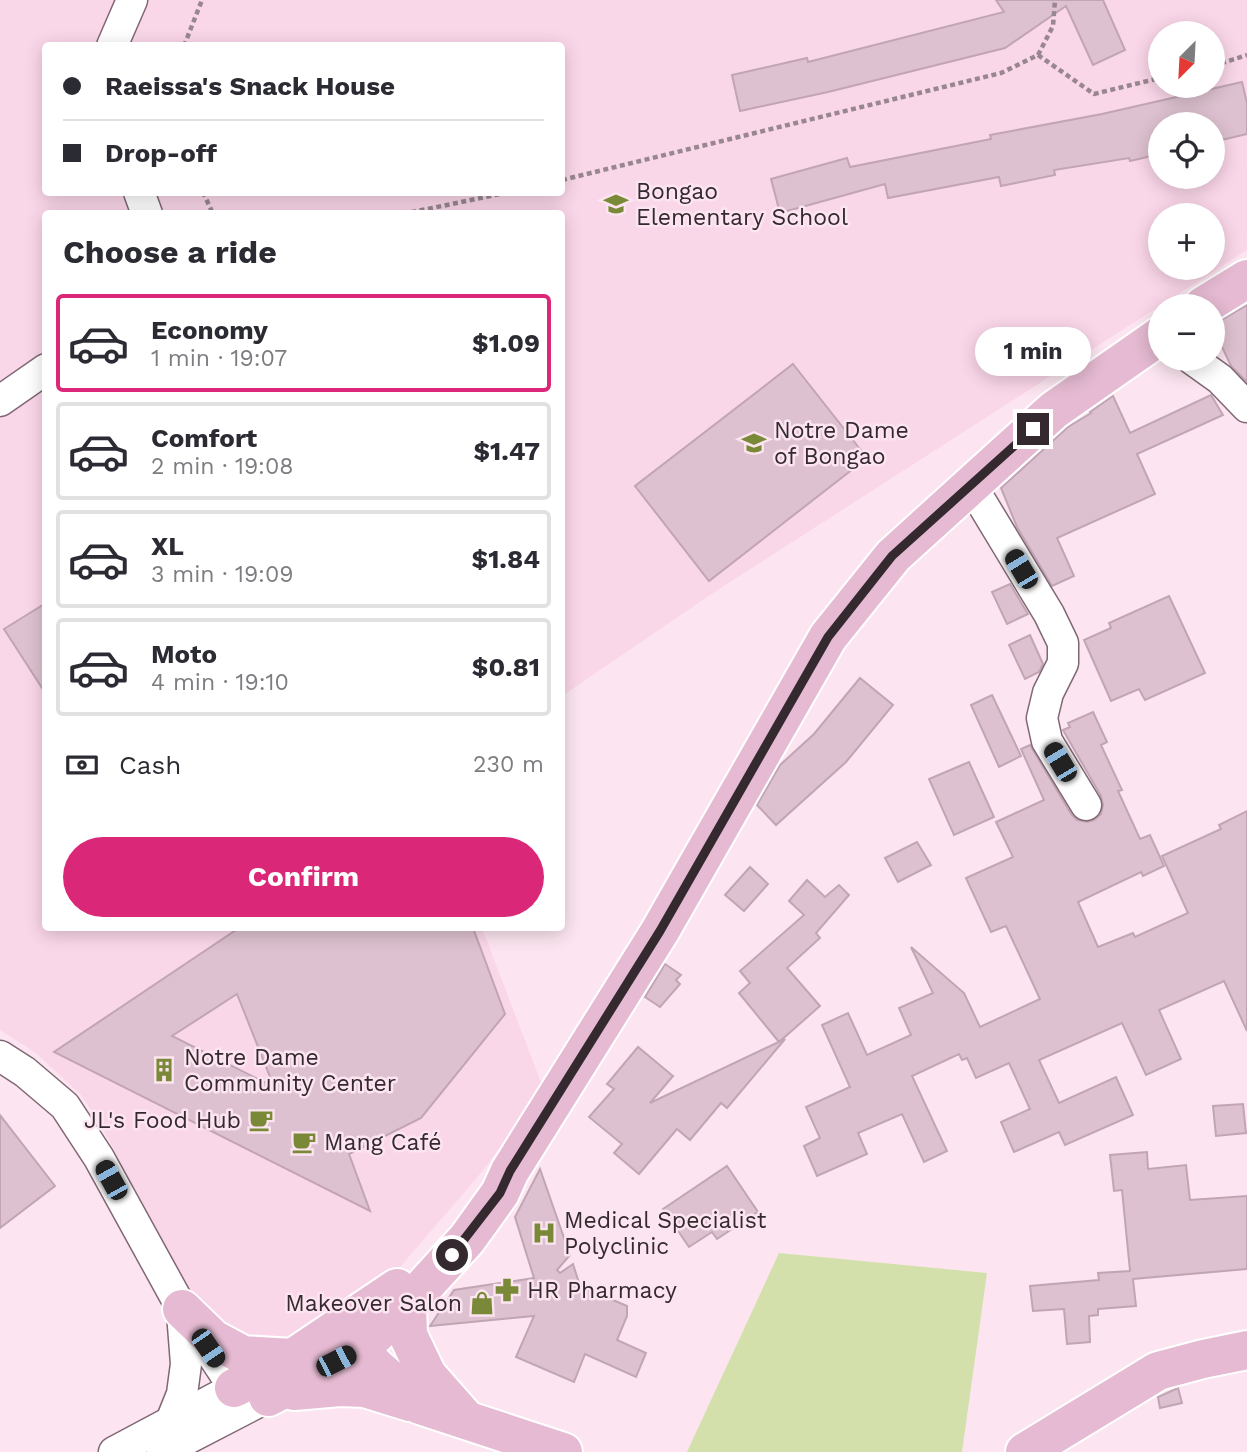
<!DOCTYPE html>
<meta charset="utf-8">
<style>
body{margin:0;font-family:"Work Sans",sans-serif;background:#f2f2f3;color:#2b2b33;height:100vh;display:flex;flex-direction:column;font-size:26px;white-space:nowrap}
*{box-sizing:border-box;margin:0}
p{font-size:23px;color:#7c7c81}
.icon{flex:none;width:38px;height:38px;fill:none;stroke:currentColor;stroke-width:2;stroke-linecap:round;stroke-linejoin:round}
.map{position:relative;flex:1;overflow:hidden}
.details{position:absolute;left:42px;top:210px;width:523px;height:721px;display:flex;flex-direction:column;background:#fff;border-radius:7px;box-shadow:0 4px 18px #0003}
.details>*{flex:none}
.hud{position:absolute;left:42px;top:42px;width:523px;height:154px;border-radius:7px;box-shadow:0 4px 18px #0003;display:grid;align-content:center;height:154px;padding:0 21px;background:#fff}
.needle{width:46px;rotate:204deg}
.buttons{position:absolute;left:1148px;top:21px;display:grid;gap:14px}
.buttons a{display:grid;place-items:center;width:77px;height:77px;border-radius:50%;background:#fff;box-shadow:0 4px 18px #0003;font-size:35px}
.end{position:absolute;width:32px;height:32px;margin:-16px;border:9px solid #34292f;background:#fff;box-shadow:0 0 0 4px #fff}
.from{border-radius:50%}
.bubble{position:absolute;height:49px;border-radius:24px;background:#fff;box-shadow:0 4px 18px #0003;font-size:23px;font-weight:700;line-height:49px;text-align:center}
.car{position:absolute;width:21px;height:42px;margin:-21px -10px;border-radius:9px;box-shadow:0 0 5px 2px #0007;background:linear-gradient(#222 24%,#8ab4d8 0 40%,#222 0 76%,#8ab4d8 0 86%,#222 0)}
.hud b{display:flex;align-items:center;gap:24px;height:66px;font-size:26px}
.hud b+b{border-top:2px solid #e1e1e2}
.hud i{width:18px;height:18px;background:#2b2b33}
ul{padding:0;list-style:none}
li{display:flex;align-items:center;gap:21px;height:98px;margin:0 14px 10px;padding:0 7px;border:4px solid #e1e1e2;border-radius:7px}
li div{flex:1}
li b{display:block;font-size:26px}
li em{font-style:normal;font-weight:700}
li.selected{border-color:#db2777}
li>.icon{width:63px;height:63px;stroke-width:1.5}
h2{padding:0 21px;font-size:32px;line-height:84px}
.pay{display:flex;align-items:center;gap:18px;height:77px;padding:0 21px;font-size:26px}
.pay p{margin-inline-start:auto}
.primary-button{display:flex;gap:14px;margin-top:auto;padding:14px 21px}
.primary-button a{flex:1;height:80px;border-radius:42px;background:#db2777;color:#fff;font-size:28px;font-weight:700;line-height:80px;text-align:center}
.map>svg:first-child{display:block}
.built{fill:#fad6e9;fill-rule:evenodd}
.green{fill:#d4e0ac}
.building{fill:#dec1d0;stroke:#c1a5b4;stroke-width:2;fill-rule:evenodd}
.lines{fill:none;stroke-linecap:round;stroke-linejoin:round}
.minor-casing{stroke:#806774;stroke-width:33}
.major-casing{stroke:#fff;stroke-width:42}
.path{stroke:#98878f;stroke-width:4.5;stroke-dasharray:5 3.5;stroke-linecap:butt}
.minor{stroke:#fff;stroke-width:30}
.major{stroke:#e5bad2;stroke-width:38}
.route{stroke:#34292f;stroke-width:9}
.labels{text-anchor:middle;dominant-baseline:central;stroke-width:5;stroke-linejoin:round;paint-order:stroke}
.poi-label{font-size:23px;fill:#34292f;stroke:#fce5f0;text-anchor:start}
</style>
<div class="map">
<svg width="1247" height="1452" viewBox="0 0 1247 1452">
<rect width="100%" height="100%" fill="#fce5f0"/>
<path class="built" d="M0 0H1247V250L716 591 562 696V214H46V928H482L544 1090 481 1173 400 1267 349 1308 298 1336 274 1342 252 1339 227 1329 204 1311 190 1291 99 1122 81 1095 36 1053 0 1030ZM1160 33H1213V86H1160ZM46 46H562V192H46ZM1160 124H1213V177H1160ZM1160 215H1213V268H1160Z"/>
<polygon class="green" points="779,1253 987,1273 962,1452 687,1452"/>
<g class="building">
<polygon points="996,0 1103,0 1125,50 1093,65 1066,6 1005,48 828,92 740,111 732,75 807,58 808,62 1004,12"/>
<polygon points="1242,82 1247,103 1247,134 1213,142 1213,124 1160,124 1160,154 1130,161 1129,158 1054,170 1055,175 1001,186 999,177 888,198 885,184 780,213 771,179 847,158 850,167 991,139 990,135 1102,114"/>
<polygon points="1247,305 1247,382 1231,366 1213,328 1213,325"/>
<polygon points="793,364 867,458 709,581 635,486"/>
<polygon points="1211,395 1223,415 1137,454 1155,494 1057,538 1074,576 1052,586 1017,527 1001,488 1068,427 1091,413 1090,412 1113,396 1130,433"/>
<polygon points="1010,584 1028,614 1007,624 992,592"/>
<polygon points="1169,596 1205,673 1145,700 1139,689 1111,701 1084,640 1111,628 1109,623"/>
<polygon points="46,603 46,694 4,629"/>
<polygon points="1030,635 1043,664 1039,672 1025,679 1009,645"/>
<polygon points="860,678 893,705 846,762 776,825 757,805 780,765 814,734"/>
<polygon points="992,695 1021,756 999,767 971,705"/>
<polygon points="1093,712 1107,742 1101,745 1122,790 1118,791 1140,839 1150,835 1164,866 1143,876 1141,872 1078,902 1098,947 1133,933 1135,937 1188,913 1162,856 1221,829 1219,825 1247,811 1247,1031 1224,981 1159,1010 1181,1059 1146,1075 1122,1023 1039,1060 1059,1103 1116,1077 1133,1115 1065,1145 1059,1132 1014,1152 1001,1122 1030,1109 1009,1063 976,1078 967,1058 962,1060 959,1054 912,1076 947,1151 924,1162 902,1114 858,1133 867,1154 817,1176 804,1146 820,1138 806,1107 850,1087 822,1025 848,1013 867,1055 911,1035 899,1008 933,993 911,947 964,993 980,1027 1040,999 1006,926 991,932 966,878 1013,857 996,822 1044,800 1021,749 1030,745 1071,814 1077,820 1087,822 1094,820 1101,814 1103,805 1101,796 1063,730 1070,727 1068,723"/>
<polygon points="969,762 994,817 954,835 929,779"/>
<polygon points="917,842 931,865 898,882 885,858"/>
<polygon points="750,867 768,884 744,911 725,895"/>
<polygon points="807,880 825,897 839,885 849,895 816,933 820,938 787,968 820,1006 779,1042 739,993 750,983 740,971 804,915 789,901"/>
<path d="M239 928H473L505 1014 421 1118 349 1154 370 1211 54 1052ZM237 994 274 1087 172 1036Z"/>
<polygon points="665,964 681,975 676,980 680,984 660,1007 645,997"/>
<polygon points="785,1039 727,1108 721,1103 690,1140 677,1129 639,1174 614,1153 622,1144 589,1117 614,1089 607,1084 638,1047 673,1076 650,1103"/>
<polygon points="1243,1104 1246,1133 1216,1136 1213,1106"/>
<polygon points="0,1115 55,1186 0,1228"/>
<polygon points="1147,1152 1148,1169 1186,1165 1190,1200 1247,1196 1247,1269 1133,1279 1136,1306 1098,1309 1098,1315 1089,1316 1090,1342 1067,1344 1064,1309 1033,1311 1030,1286 1099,1280 1098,1273 1130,1271 1122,1190 1114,1191 1110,1155"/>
<polygon points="727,1166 758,1212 717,1239 712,1232 689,1247 663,1209"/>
<polygon points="540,1169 570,1255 557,1270 560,1273 573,1264 580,1286 627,1306 627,1316 617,1340 646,1353 636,1377 585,1354 574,1382 516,1357 534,1316 430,1326 454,1290 534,1278 515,1217"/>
<polygon points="1178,1388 1182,1403 1160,1408 1158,1397"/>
</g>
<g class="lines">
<g class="minor-casing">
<g id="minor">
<polyline points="112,46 132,0"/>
<polyline points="139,192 147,214"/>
<polyline points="1192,359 1220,379 1247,407"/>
<polyline points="0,401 46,369"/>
<polyline points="971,485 1049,614 1063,643 1063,663 1048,693 1042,718 1047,741 1086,805"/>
<polyline points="0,1056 25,1072 65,1106 99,1158 182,1309 234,1388 256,1393"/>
<polyline points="170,1424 182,1394 186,1364 182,1313"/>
<polyline points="114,1452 234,1388"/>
<polyline points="162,1452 268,1397"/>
</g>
</g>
<g class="major-casing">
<g id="major">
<polyline points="1203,306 1247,279"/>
<polyline points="407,1305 408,1335 427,1375 464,1417"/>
<polyline points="182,1309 213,1339 243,1355 293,1358"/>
<polyline points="342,1332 378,1369 420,1405 563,1452"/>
<polyline points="234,1388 293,1358 397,1288"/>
<polyline points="294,1391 340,1387 365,1388 410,1402"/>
<polyline points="268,1397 359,1350 407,1305 467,1239 500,1193 510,1171 660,931 828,637 893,556 1054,410 1160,336"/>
<polyline points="1025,1452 1158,1371 1203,1359 1247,1350"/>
</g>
</g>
<g class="path">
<polyline points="184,46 202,0"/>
<polyline points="1038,55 1094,94 1160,78"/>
<polyline points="1213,66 1247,55"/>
<polyline points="562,180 1001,73 1038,55 1053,26 1055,0"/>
<polyline points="203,192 213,214"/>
<polyline points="403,214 510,192"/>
</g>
<use href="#minor" class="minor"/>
<use href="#major" class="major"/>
</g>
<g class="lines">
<polyline class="route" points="452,1255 500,1193 510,1171 660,931 828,637 892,556 1033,429"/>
</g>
<defs>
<g id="school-bare" transform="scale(1.89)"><path d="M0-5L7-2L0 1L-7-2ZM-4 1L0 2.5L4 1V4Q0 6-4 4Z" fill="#798937" stroke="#fce5f0" stroke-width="2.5" paint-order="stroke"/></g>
<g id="building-bare" transform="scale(1.89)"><path d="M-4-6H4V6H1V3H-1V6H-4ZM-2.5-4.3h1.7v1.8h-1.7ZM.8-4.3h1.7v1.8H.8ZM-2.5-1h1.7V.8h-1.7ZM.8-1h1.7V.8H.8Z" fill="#798937" stroke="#fce5f0" stroke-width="2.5" paint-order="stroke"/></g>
<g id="cafe-bare" transform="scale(1.89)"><path d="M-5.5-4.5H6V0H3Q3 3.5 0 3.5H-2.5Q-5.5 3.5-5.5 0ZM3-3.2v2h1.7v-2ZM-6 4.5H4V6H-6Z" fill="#798937" stroke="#fce5f0" stroke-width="2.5" paint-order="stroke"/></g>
<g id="hospital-bare" transform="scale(1.89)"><path d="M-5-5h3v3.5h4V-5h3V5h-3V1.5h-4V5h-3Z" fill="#798937" stroke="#fce5f0" stroke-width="2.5" paint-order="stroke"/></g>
<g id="pharmacy-bare" transform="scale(1.89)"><path d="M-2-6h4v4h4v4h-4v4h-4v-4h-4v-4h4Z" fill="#798937" stroke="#fce5f0" stroke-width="2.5" paint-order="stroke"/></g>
<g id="shop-bare" transform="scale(1.89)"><path d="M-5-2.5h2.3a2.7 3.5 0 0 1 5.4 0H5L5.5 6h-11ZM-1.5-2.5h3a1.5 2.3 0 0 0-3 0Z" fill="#798937" stroke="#fce5f0" stroke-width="2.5" paint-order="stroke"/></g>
</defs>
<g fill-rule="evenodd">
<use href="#school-bare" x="616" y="204"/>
<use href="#school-bare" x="754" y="443"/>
<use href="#building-bare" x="164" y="1070"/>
<use href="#cafe-bare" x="261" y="1120"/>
<use href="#cafe-bare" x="304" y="1142"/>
<use href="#hospital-bare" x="544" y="1233"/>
<use href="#pharmacy-bare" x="507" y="1290"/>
<use href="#shop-bare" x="482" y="1303"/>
</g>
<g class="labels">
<g class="poi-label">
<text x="636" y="191">Bongao<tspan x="636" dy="26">Elementary School</tspan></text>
<text x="774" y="430">Notre Dame<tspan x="774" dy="26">of Bongao</tspan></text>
<text x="184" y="1057">Notre Dame<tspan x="184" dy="26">Community Center</tspan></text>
<text x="241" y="1120" text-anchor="end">JL's Food Hub</text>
<text x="324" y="1142">Mang Café</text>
<text x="564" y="1220">Medical Specialist<tspan x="564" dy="26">Polyclinic</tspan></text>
<text x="527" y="1290">HR Pharmacy</text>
<text x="462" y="1303" text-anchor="end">Makeover Salon</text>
</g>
</g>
</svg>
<div class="buttons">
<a><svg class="needle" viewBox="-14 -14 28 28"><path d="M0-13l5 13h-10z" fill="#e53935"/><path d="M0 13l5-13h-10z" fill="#7c7c81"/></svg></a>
<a><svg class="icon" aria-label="locate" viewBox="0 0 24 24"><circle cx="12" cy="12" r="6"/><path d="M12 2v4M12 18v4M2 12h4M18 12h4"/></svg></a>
<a>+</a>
<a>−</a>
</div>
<i class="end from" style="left:452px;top:1255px"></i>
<i class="end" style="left:1033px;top:429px"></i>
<div class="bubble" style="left:975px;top:327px;width:116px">1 min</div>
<i class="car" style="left:1021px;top:569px;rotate:329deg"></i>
<i class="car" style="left:1060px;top:762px;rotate:329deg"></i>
<i class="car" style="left:111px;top:1180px;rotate:331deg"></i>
<i class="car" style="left:208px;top:1348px;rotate:146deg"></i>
<i class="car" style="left:336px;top:1361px;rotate:63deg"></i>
<div class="hud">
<b><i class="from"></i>Raeissa's Snack House</b>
<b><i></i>Drop-off</b>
</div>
<section class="details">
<h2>Choose a ride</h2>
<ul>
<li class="selected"><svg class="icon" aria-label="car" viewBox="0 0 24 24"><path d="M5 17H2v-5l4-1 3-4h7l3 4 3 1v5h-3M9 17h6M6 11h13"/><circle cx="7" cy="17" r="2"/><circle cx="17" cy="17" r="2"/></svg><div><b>Economy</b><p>1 min · 19:07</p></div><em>$1.09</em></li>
<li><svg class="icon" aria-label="car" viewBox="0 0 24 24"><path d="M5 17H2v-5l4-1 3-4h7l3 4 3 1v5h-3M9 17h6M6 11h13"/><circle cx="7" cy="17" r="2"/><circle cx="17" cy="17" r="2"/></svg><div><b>Comfort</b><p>2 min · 19:08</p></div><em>$1.47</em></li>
<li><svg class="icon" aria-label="car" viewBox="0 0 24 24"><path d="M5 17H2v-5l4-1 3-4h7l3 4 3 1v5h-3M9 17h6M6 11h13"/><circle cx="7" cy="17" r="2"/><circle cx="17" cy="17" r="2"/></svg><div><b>XL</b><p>3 min · 19:09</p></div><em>$1.84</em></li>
<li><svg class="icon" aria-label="car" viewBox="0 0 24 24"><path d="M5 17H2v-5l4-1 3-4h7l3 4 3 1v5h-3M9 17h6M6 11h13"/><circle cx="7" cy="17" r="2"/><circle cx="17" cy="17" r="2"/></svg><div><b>Moto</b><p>4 min · 19:10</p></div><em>$0.81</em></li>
</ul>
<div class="pay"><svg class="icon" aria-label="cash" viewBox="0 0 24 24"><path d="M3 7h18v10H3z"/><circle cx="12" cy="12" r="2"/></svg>Cash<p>230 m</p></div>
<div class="primary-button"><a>Confirm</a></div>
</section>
</div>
